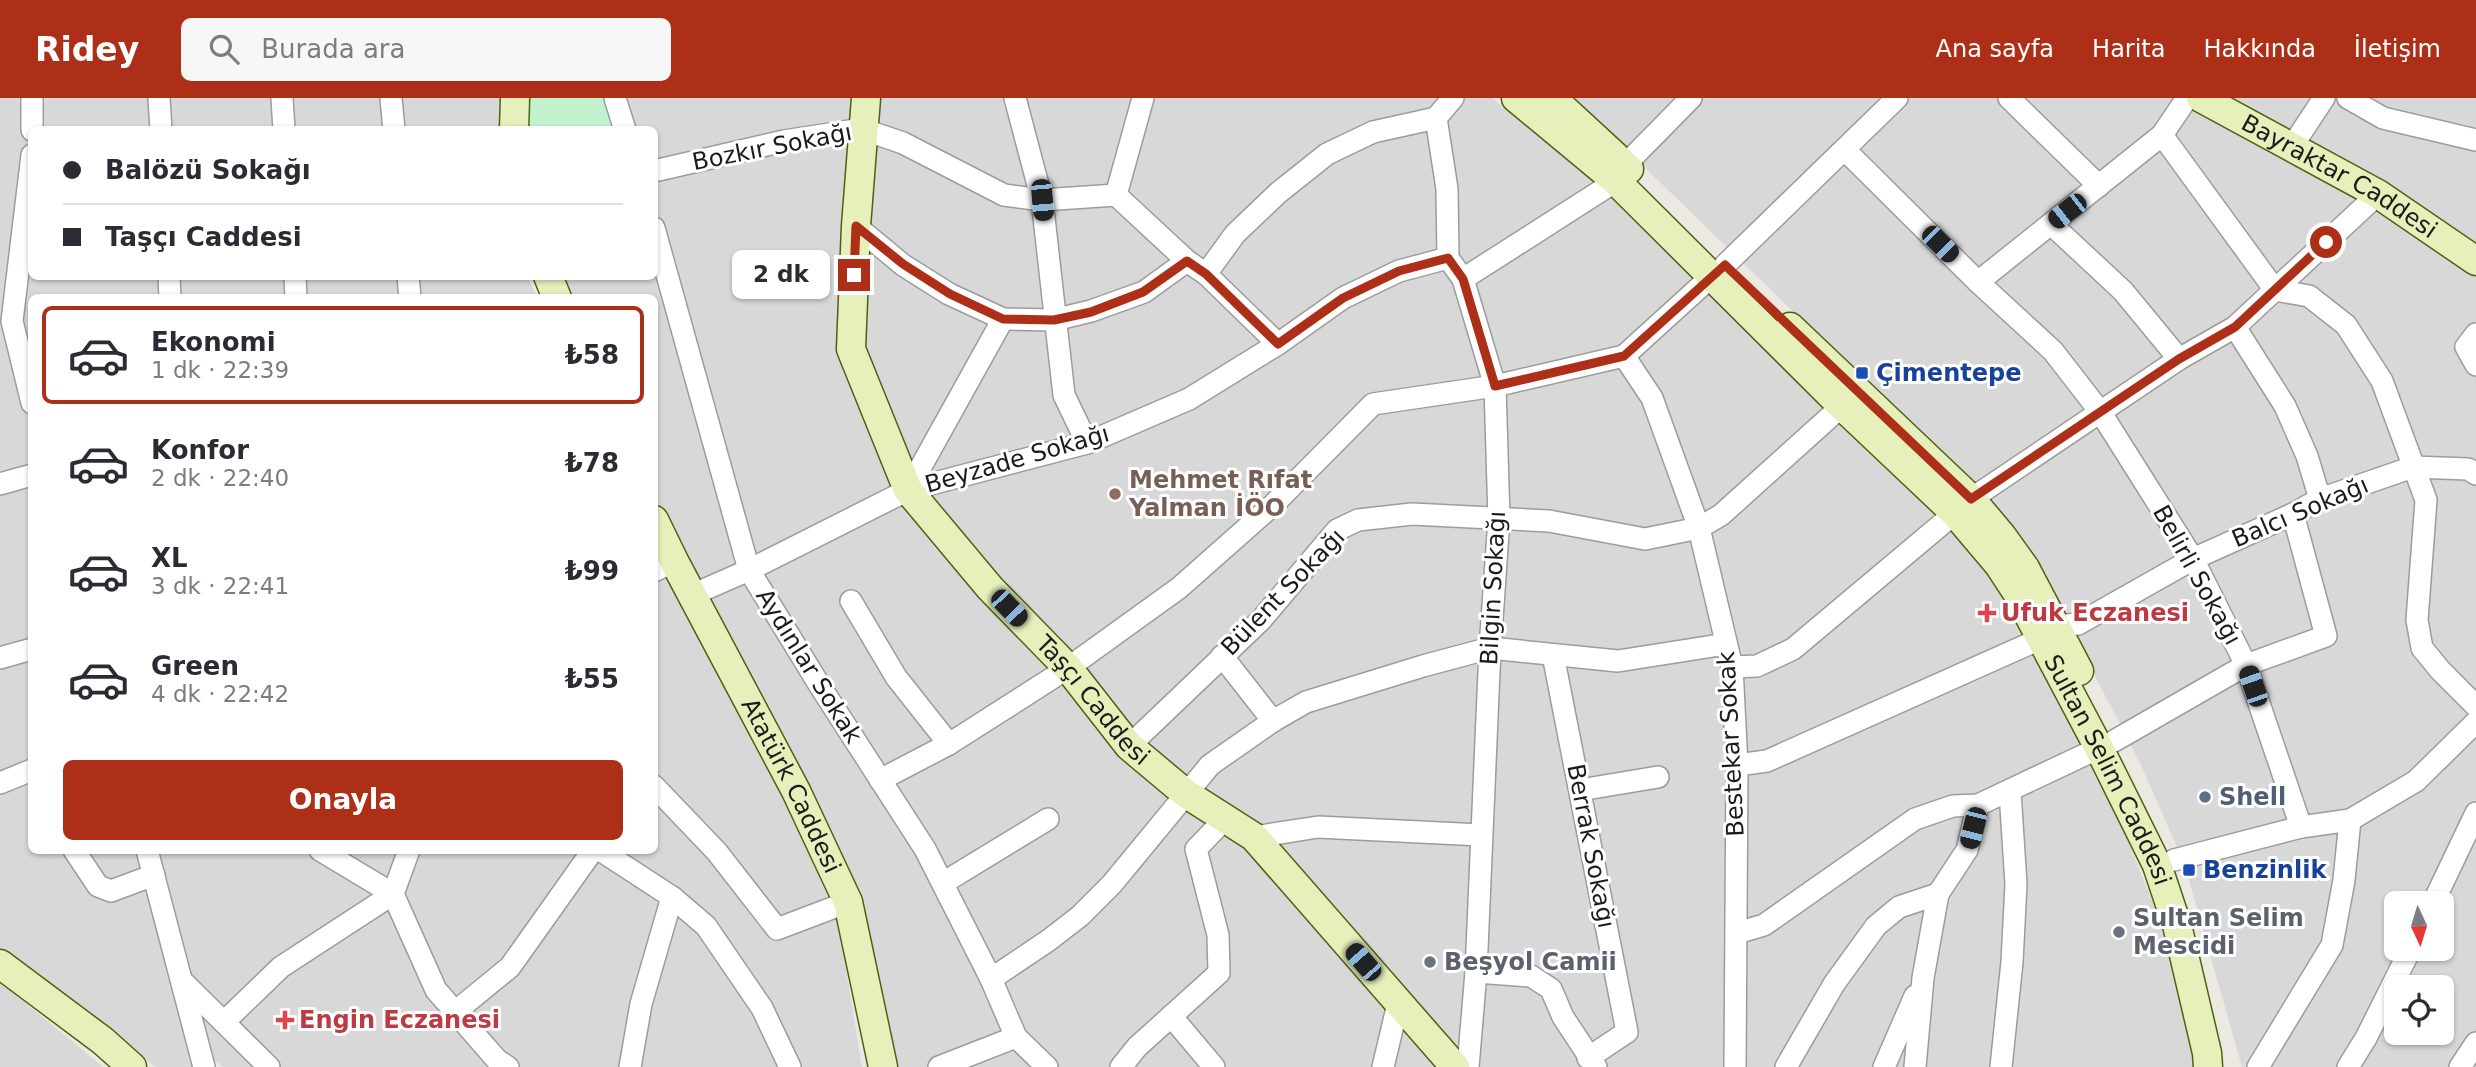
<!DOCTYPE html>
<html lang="tr">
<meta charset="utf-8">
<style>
body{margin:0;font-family:"DejaVu Sans",sans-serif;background:#f7f7f7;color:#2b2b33;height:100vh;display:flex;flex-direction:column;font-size:26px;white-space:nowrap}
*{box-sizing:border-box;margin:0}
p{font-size:23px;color:#7c7c81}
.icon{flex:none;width:38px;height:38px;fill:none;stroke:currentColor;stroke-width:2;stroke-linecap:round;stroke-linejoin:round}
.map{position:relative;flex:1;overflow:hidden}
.details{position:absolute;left:28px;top:196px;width:630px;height:560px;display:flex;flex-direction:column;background:#fff;border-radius:10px;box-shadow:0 2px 5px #0004}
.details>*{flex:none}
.top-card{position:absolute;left:28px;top:28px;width:630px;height:154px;border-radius:10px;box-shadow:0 2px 5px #0004;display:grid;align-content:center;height:154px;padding:0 35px;background:#fff}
.needle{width:46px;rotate:176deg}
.tools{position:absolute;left:2384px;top:793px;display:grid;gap:14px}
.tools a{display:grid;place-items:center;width:70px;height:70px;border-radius:10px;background:#fff;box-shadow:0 2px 5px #0004;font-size:35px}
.end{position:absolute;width:32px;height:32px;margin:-16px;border:9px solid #ae2f18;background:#fff;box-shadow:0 0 0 4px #fff}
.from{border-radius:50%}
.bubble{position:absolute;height:49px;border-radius:10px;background:#fff;box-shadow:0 2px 5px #0004;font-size:23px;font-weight:800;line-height:49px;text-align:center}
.car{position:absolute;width:21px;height:42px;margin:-21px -10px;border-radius:9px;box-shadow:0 0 5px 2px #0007;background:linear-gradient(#222 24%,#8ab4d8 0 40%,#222 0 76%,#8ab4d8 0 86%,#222 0)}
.top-card b{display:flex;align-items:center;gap:24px;height:66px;font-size:26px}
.top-card b+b{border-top:2px solid #e1e1e2}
.top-card i{width:18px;height:18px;background:#2b2b33}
ul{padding:12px 0 0;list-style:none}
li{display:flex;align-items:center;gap:21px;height:98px;margin:0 14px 10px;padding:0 21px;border:4px solid transparent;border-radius:10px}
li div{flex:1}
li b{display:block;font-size:26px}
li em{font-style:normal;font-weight:800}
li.active{border-color:#ae2f18}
li>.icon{width:63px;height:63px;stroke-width:1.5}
.button{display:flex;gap:14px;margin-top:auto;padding:14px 35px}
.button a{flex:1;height:80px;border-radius:10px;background:#ae2f18;color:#fff;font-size:28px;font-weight:800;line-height:80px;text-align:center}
header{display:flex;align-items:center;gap:42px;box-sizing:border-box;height:98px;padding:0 35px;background:#ae2f18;color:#fff}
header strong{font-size:33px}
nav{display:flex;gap:38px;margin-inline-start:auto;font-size:24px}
.search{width:490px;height:63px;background:#f7f7f7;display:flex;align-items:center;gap:18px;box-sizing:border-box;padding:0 24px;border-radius:10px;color:#7c7c81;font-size:26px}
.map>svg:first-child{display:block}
.residential{fill:#d9d8d8;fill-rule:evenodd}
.park{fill:#c2f1cd}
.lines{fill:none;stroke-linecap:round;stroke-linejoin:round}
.street-casing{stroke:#9c9c9c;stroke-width:24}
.secondary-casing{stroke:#4d6211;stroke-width:31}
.street{stroke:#fff;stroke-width:21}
.secondary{stroke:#e5f0ba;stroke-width:28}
.route{stroke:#ae2f18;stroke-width:9}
.transit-dot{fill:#1a4fb4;stroke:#fff;stroke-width:2.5}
.education-dot{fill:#8d6e63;stroke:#fff;stroke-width:2.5}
.health-dot{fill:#e0444e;stroke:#fff;stroke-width:2.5}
.service-dot{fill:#5c6f8a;stroke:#fff;stroke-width:2.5}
.worship-dot{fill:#6b7280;stroke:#fff;stroke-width:2.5}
.labels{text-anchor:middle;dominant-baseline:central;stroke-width:6;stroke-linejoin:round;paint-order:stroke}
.street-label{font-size:24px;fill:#1b1b1b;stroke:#fff}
.transit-label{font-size:24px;font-weight:bold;fill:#164399;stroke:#fff;text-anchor:start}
.education-label{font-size:24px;font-weight:bold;fill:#785e54;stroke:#fff;text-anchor:start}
.health-label{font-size:24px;font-weight:bold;fill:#be3a42;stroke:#fff;text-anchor:start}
.service-label{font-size:24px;font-weight:bold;fill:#4e5e75;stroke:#fff;text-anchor:start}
.worship-label{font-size:24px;font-weight:bold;fill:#5b616d;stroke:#fff;text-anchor:start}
</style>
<header>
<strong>Ridey</strong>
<div class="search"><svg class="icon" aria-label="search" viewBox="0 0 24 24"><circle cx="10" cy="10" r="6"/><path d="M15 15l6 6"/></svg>Burada ara</div>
<nav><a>Ana sayfa</a><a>Harita</a><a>Hakkında</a><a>İletişim</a></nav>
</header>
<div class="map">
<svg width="2476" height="969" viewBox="0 0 2476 969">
<rect width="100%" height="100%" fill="#ebe9e1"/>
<g class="residential">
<polygon points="0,0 503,0 502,31 32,32 32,178 527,178 537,199 32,200 32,752 654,752 655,452 673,491 789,708 838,823 862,969 224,969 216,964 197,969 156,969 0,854"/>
<polygon points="608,0 1492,0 1585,73 1923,399 1996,478 2123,731 2167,839 2196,969 891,969 866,837 845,764 677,451 655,400 654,200 572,199 564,179 654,178 654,32 619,31"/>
<path d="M1570 0H2476V969H2242L2184 765 2140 665 2034 460 1988 403 1633 58ZM2396 805H2441V850H2396ZM2396 889H2441V934H2396Z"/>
<polygon points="0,884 103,969 0,969"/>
</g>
<polygon class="park" points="523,0 608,0 619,32 522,32"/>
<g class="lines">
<g class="street-casing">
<g id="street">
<polyline points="32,0 32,32"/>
<polyline points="159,0 161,32"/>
<polyline points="282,0 284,32"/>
<polyline points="391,0 394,32"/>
<polyline points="615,0 625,32"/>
<polyline points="1015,0 1042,102 1064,297 1087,345"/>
<polyline points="2009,0 2099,88"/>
<polyline points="2348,0 2383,20 2476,42"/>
<polyline points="1436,20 1447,91 1448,160 1463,181 1495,288 1499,421 1490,550 1476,874 1468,969"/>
<polyline points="2162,37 2275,192 2309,198 2346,227 2382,283 2426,402 2417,522 2422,550 2440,572 2476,608"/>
<polyline points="2291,50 2324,0"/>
<polyline points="1845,52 1978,184 2053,253 2101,315 2193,461 2246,567 2301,729"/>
<polyline points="32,57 12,223 32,305"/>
<polyline points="1625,67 1691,0"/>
<polyline points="654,73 784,43 862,31 903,45 1004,97 1042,102 1116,97 1187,163 1206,176 1278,246"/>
<polyline points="1116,97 1143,0"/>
<polyline points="2051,126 2123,193 2179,261"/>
<polyline points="856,128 903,167 949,196 1003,221 1054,222 1091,213 1144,194 1187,163"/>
<polyline points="654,130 749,472 820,588 925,751 991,881 1016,939 1047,969"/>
<polyline points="1725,167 1897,0"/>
<polyline points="1206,176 1235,136 1278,95 1327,56 1373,34 1436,20 1453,0"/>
<polyline points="169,178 170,200"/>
<polyline points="295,178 296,200"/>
<polyline points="408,178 410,200"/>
<polyline points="1463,181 1616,83"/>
<polyline points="1978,184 2162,37 2187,0"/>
<polyline points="2235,229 2285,308 2307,358 2320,401"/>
<polyline points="2476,236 2466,249 2476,267"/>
<polyline points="1624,258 1652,300 1699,430 1732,569 1737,667 1735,969"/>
<polyline points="0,386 32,377"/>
<polyline points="908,392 1003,221"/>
<polyline points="1971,401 2179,261 2235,229 2378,96"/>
<polyline points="654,473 674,463"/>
<polyline points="692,497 749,472 908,392 1087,345 1189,301 1278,246 1343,200 1399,173 1448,160"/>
<polyline points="851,503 896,579 949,646"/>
<polyline points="2056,528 2078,526 2193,461 2293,416 2320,401 2413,369 2468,371 2476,376"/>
<polyline points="1553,557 1627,934 1588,960"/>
<polyline points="1222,558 1273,623"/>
<polyline points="0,560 32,551"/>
<polyline points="1732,569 1757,568 1793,551 1955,415"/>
<polyline points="2114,643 2246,567 2326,538 2293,416"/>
<polyline points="1129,648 1261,522 1337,432 1358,422 1412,416 1549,423 1645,441 1699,430 1721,417 1842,308"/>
<polyline points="1737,667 1767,663 2040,541"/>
<polyline points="880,682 949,646 1068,570 1179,490 1274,406 1373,306 1495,288 1624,258 1712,178"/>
<polyline points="0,685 32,672"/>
<polyline points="654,688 717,754 777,831 848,804"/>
<polyline points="1580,692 1658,679"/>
<polyline points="1254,739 1318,729 1481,737"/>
<polyline points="74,752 98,788 111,793 154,777"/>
<polyline points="147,752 204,969"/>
<polyline points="320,752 393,796"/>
<polyline points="600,752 672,799 706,828 762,910 790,969"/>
<polyline points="2174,762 2301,729 2350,722 2416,683 2476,624"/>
<polyline points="943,785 1048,721"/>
<polyline points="393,796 436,892 497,962 508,969"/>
<polyline points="393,796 409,752"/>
<polyline points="2433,805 2476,715"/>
<polyline points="1737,835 1764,827 1915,721 1953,708 1978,707 2099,650"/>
<polyline points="1476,874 1531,878 1551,891 1563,919 1596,969"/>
<polyline points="991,881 1049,842 1080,818 1112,786 1210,667 1273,623 1306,604 1423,568 1490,550 1618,563 1726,546"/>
<polyline points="183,884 269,969"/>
<polyline points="455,914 510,869 593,752"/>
<polyline points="1171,918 1214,969"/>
<polyline points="224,924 281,869 393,796"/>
<polyline points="630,969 641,906 672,799"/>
<polyline points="939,969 1016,939"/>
<polyline points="1121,969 1137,949 1219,875 1218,837 1196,751 1224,722"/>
<polyline points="1383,969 1398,906"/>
<polyline points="1786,969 1834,886 1876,828 1899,809 1938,796"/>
<polyline points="1884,969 1915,898"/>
<polyline points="1915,969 1923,880 1938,796 1967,752 1978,707"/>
<polyline points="2001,969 2012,864 2016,786 2010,694"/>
<polyline points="2258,969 2332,847 2344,782 2350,722"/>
<polyline points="2348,969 2366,940 2411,850"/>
<polyline points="2460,969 2476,945"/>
</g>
</g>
<g class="secondary-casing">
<g id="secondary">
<path id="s1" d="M866 0 856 128 851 251 908 392 990 490 1068 570 1129 648 1185 695 1254 739 1455 969"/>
<path id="s2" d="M1516 0 1616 83 1842 308 1955 415 1999 467 2016 493 2099 650 2157 767 2177 827 2207 955 2208 969"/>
<polyline points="1552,0 1629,71"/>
<path id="s3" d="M2201 0 2378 96 2476 163"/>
<polyline points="514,32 515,0"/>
<polyline points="548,178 557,200"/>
<polyline points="1790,229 1971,401 2002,438 2025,470 2079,573"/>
<path id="s4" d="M654 422 674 463 796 693 848 804 883 969"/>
<polyline points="0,866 103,943 132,969"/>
</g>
</g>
<use href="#street" class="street"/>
<use href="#secondary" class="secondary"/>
</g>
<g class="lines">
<polyline class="route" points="854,177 856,128 903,166 950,196 1003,221 1054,222 1091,214 1143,194 1187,163 1206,176 1278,246 1343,200 1399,173 1448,160 1463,181 1495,288 1624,258 1725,167 1971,401 2179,261 2235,229 2326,144"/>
</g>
<g class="transit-dot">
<rect x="1855" y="268" width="14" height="14" rx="3.5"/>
<rect x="2182" y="765" width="14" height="14" rx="3.5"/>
</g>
<circle class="education-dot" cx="1115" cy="396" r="7"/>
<g class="health-dot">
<path d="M1983.5 504.5h7v7h7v7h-7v7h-7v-7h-7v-7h7z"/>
<path d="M281.5 911.5h7v7h7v7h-7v7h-7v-7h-7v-7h7z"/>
</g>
<circle class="service-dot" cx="2205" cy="699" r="7"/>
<g class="worship-dot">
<circle cx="2119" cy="834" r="7"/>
<circle cx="1430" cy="864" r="7"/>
</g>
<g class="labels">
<g class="street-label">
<text transform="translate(772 49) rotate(-11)">Bozkır Sokağı</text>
<text stroke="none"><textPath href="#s3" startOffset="159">Bayraktar Caddesi</textPath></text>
<text transform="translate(1017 361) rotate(-16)">Beyzade Sokağı</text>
<text transform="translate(2300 414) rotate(-23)">Balcı Sokağı</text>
<text transform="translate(2197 477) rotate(61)">Belirli Sokağı</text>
<text transform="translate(1493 490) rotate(-87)">Bilgin Sokağı</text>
<text transform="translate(1283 494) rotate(-46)">Bülent Sokağı</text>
<text transform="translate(809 568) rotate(58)">Aydınlar Sokak</text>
<text stroke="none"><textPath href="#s1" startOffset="684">Taşçı Caddesi</textPath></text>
<text transform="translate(1731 646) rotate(-93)">Bestekar Sokak</text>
<text stroke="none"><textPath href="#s2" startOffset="905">Sultan Selim Caddesi</textPath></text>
<text stroke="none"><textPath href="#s4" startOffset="299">Atatürk Caddesi</textPath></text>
<text transform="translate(1591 748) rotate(79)">Berrak Sokağı</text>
</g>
<g class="transit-label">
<text x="1876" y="275">Çimentepe</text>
<text x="2203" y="772">Benzinlik</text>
</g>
<g class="education-label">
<text x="1129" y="382">Mehmet Rıfat<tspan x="1129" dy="28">Yalman İÖO</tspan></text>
</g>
<g class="health-label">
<text x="2001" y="515">Ufuk Eczanesi</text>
<text x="299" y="922">Engin Eczanesi</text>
</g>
<g class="service-label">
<text x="2219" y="699">Shell</text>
</g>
<g class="worship-label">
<text x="2133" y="820">Sultan Selim<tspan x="2133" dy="28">Mescidi</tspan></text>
<text x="1444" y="864">Beşyol Camii</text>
</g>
</g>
</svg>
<div class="tools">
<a><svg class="needle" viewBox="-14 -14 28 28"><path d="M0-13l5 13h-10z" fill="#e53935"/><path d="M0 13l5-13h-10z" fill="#7c7c81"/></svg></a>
<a><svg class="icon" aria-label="locate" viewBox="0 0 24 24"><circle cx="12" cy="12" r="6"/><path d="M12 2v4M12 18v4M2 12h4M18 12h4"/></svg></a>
</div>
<i class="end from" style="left:2326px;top:144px"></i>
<i class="end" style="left:854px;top:177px"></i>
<div class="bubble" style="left:732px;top:152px;width:98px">2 dk</div>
<i class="car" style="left:1042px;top:102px;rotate:175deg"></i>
<i class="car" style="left:2067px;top:113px;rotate:232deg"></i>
<i class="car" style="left:1940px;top:146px;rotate:135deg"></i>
<i class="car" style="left:1009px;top:510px;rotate:136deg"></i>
<i class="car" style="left:2253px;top:588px;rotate:341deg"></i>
<i class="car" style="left:1973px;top:730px;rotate:194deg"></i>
<i class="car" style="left:1363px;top:864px;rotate:319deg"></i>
<div class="top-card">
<b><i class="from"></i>Balözü Sokağı</b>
<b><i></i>Taşçı Caddesi</b>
</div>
<section class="details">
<ul>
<li class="active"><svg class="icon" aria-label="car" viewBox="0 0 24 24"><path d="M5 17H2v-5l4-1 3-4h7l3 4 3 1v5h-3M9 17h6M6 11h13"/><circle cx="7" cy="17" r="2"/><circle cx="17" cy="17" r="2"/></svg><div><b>Ekonomi</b><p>1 dk · 22:39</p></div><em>₺58</em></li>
<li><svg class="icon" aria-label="car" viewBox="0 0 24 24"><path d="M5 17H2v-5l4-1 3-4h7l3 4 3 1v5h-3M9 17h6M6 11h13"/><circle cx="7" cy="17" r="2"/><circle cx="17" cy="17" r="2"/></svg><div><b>Konfor</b><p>2 dk · 22:40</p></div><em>₺78</em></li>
<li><svg class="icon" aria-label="car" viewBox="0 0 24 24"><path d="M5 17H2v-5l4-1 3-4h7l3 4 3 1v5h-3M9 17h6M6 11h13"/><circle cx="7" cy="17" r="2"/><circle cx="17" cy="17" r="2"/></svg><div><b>XL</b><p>3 dk · 22:41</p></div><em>₺99</em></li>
<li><svg class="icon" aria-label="car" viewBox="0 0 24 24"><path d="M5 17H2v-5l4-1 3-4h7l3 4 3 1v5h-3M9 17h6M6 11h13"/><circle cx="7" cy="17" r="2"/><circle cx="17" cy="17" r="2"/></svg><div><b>Green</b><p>4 dk · 22:42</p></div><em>₺55</em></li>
</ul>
<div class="button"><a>Onayla</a></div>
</section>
</div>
